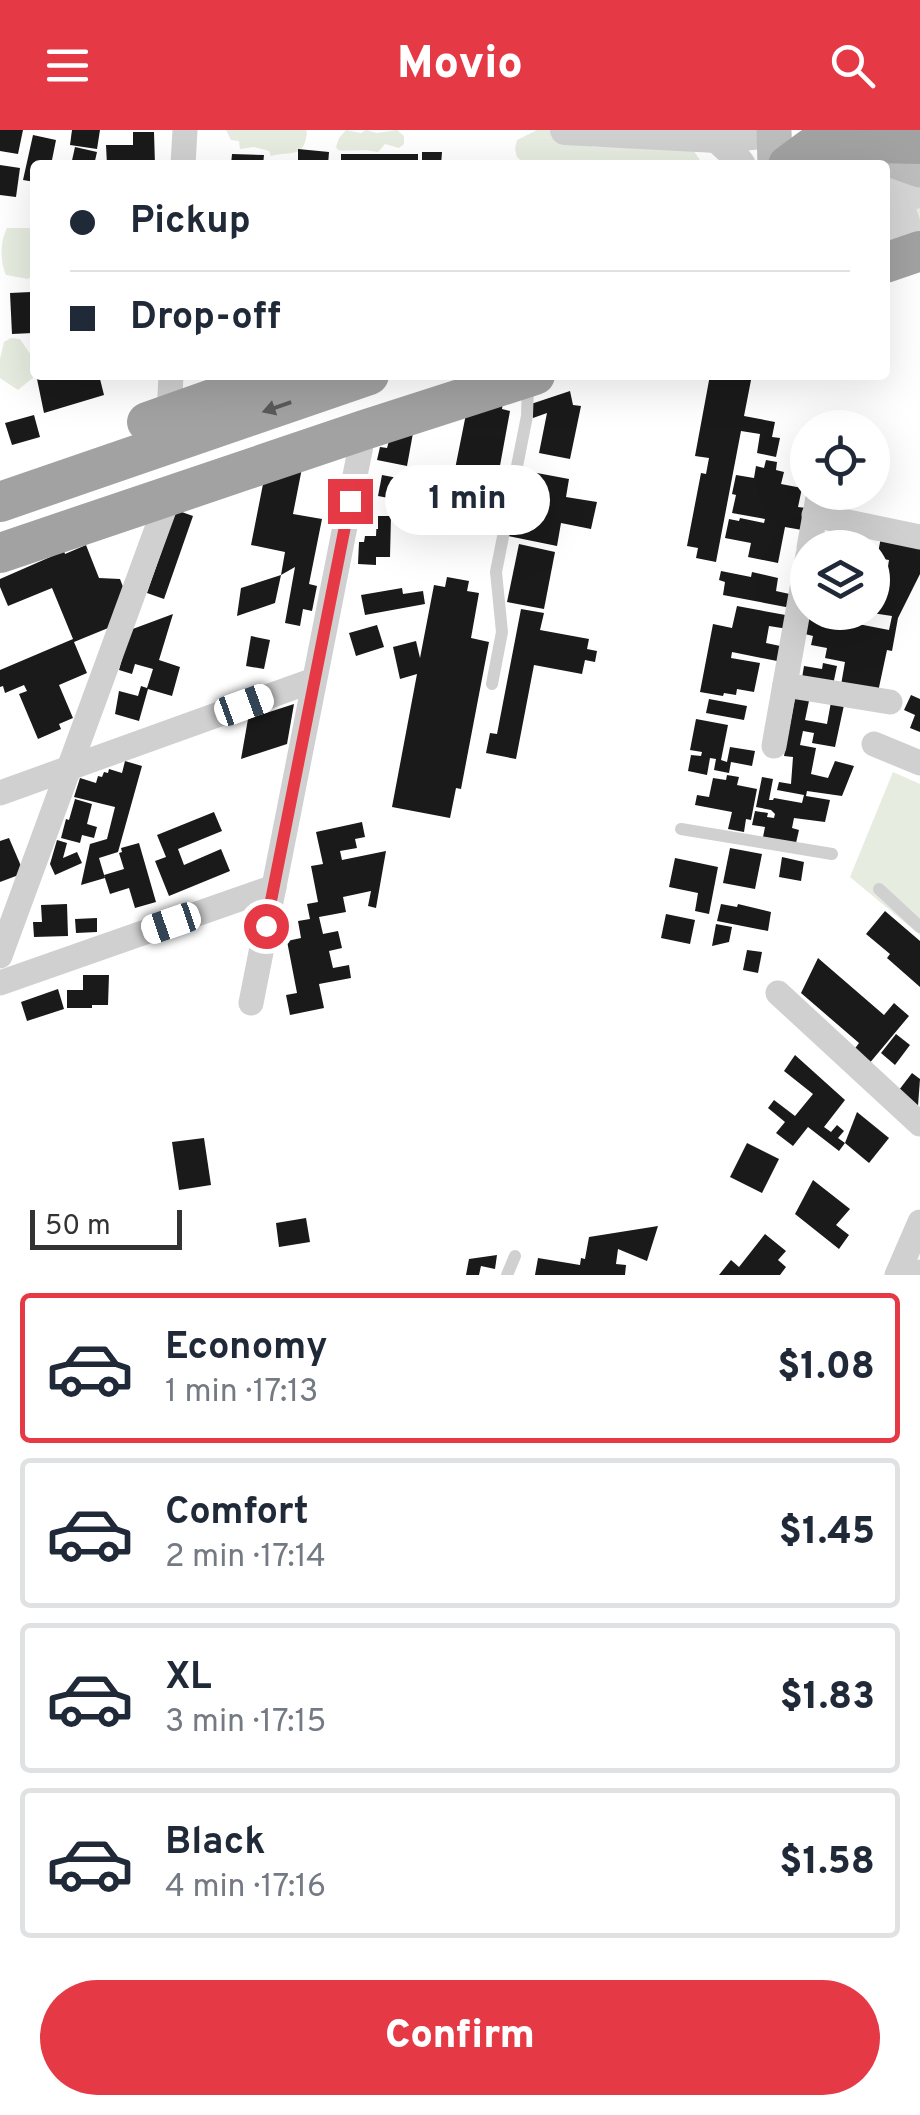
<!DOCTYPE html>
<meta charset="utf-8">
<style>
body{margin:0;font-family:Overpass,sans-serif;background:#f6f6f7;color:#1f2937;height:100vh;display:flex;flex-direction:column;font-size:38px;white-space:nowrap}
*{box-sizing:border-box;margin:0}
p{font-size:32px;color:#747a83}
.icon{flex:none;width:55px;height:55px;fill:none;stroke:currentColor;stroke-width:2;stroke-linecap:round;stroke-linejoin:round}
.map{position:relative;height:1145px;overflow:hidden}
.panel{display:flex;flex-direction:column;background:#fff;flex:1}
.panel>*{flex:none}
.top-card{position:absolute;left:30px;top:30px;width:860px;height:220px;border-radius:10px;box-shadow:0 10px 40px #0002;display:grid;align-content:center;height:220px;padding:0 40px;background:#fff}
.fabs{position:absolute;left:790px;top:280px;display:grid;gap:20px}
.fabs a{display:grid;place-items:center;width:100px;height:100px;border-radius:50%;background:#fff;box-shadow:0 10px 40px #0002;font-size:50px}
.scale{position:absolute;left:30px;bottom:25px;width:152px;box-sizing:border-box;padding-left:10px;border:5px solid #333;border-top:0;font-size:28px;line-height:35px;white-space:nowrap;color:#333;-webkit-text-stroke:8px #fff;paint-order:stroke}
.end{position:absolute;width:45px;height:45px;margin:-22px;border:12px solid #e63946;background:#fff;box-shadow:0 0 0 5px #fff}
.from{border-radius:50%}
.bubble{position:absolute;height:70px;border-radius:35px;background:#fff;box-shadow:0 10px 40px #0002;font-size:32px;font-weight:800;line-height:70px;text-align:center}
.car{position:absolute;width:30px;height:60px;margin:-30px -15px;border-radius:12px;box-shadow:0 0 8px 2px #0007;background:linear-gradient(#fff 24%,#345 0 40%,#fff 0 76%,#345 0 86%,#fff 0)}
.top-card b{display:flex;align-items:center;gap:35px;height:95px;font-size:38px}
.top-card b+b{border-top:2px solid #e0e1e3}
.top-card i{width:25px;height:25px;background:#1f2937}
ul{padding:18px 0 0;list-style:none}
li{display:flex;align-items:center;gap:30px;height:150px;margin:0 20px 15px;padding:0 20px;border:5px solid #e0e1e3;border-radius:10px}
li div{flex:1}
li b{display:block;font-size:38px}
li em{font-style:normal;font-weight:800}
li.on{border-color:#e63946}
li>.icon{width:90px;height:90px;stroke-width:1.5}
.action{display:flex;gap:20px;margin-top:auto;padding:20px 40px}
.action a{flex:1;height:115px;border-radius:60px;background:#e63946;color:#fff;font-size:40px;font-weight:800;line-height:115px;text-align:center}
header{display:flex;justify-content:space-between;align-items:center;height:130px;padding:0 40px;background:#e63946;color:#fff;font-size:45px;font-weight:800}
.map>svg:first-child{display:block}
.green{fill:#e6ecdf}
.building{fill:#1a1a1a}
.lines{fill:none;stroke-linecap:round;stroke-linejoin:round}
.trunk-tunnel{stroke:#d6d6d6;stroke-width:40;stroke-dasharray:40 20;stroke-linecap:butt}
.service{stroke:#d0d0d0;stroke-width:12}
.minor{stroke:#d0d0d0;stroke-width:25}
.tertiary{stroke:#d0d0d0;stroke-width:30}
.secondary{stroke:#bdbdbd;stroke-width:35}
.trunk{stroke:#a2a2a2;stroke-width:40}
.oneway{fill:#5a5a5a}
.route{stroke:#e63946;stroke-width:12}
</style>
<header><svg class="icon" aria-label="menu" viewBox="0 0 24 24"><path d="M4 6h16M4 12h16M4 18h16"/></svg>Movio<svg class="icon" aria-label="search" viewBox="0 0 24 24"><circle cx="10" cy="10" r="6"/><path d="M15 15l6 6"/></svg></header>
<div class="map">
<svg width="920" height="1145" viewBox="0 0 920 1145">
<rect width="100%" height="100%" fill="#fff"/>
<g class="green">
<path d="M226 0H306L307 2C304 30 291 20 271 26L269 21 254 17 240 19 239 11 231 10Z"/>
<path d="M346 0 361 3 366 0 377 3 397 0 404 6V14L399 18 385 14 378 22C363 18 352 22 338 20L336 17 339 8Z"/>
<path d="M537 0H558L580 7 593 17 692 18 703 35H568L564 30C547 34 530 40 517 27L515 19 517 10Z"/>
<path d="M843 15C874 18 893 39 920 54V104L890 114 885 101V35H797L825 17Z"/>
<path d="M7 98H29L35 101V144L28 149 6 145C0 132 0 111 7 98Z"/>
<polygon points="11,208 20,209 34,230 35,246 18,260 0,248 0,229 4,212"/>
<polygon points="893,642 920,654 920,805 850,747"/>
</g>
<g class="building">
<polygon points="0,0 23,0 18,24 0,21"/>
<polygon points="72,0 100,0 97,19 70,15"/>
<polygon points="133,2 154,2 155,35 107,35 106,15 133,15"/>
<polygon points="33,5 56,10 51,35 35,35 35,52 23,50"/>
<polygon points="75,17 97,22 94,35 71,35"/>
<polygon points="298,19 329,22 328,35 298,35"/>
<polygon points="422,22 442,22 441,35 422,35"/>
<polygon points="232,24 264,25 263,35 231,35"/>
<rect x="341" y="24" width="77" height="11"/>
<polygon points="0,35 20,38 16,67 0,65"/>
<polygon points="31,162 33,203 12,204 10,163"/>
<polygon points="53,245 99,245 104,265 44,283 37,249"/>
<polygon points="710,245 752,245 744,286 775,292 772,307 780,308 776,327 757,323 760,304 741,301 716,432 696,428 698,418 687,416 701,343 706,344 709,328 695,326"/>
<polygon points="570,261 573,275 581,276 570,329 539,323 547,283 533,288 528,275"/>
<polygon points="503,272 502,279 510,281 497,352 454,344 466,284"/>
<polygon points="34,285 40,307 12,315 5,293"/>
<polygon points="415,292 407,336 377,330 380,317 387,318 390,307"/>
<polygon points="766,330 777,332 776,340 784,342 781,354 802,358 798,377 806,378 802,400 785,397 778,433 748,427 751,413 725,408 729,389 739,391 740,388 764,393 765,389 732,383 736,365 732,364 736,345 754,348 756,336 764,338"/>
<polygon points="303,333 293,384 322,389 309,454 317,456 312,481 303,479 300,496 285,493 295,437 281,445 285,422 251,415 265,344"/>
<polygon points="521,340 569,349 566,367 597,372 591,399 561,393 557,416 508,406"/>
<polygon points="382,345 403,349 399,370 378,366"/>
<polygon points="453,357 493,365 486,404 445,397"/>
<polygon points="176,380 193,386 164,469 147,463"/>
<polygon points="377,386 391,386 390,427 376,427 376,435 358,434 359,412 364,412 365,406 376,406"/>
<polygon points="882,402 920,410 920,444 898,488 892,521 887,520 878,562 841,555 845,532 825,528 827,518 811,515 813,506 805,504 809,482 855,482 853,493 889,500 892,486 872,483 872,440 887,443 889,430 877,428"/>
<polygon points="519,414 555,422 544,479 507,472"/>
<polygon points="86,415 99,448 120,449 125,462 113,496 74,512 87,543 59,555 73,588 59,594 61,599 38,609 19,564 27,561 24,555 5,563 3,556 0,557 0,540 73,509 52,458 8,476 0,457 0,449 64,421 65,424"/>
<polygon points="721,441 751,447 752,442 778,448 776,461 794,465 791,478 723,465 725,452 719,450"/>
<polygon points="281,445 275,473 237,486 241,458"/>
<polygon points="447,447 469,451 467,461 479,463 471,508 489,512 461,659 456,658 450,688 392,677 417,544 400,549 393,517 416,511 420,528 434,455 445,457"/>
<polygon points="402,458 403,464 423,461 425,474 365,485 361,465"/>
<polygon points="737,476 791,486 788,499 769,496 766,513 785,517 782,532 732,522 731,528 760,533 754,562 737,559 736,565 724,563 723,566 700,562 713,494 732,498"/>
<polygon points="521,479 544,483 540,500 589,509 587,519 597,521 595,532 585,530 582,544 534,535 516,629 486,623 490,603 497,604"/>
<polygon points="173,484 159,530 180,537 172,566 148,559 139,591 115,584 119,561 138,566 141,556 147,558 153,539 135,534 132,544 119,540 130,500"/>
<polygon points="377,495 384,517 356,526 349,503"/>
<polygon points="251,506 270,510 264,539 246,536"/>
<polygon points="823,533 837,536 833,555 802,548 804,536 822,539"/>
<polygon points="796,563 810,566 805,590 827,594 831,572 844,575 835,617 812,613 814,603 803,601 800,615 816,618 811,644 828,648 835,631 854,636 842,666 807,661 806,666 830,670 825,692 794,688 792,698 799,700 796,713 763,707 765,697 752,695 755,681 768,683 767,687 774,688 775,684 771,680 756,677 762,647 773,649 769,670 773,670 774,668 802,673 804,665 777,660 779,652 791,654 793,627 784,626"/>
<polygon points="911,565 920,569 920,602 910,598 915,585 904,580"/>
<polygon points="709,569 747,576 744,590 706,583"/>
<polygon points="294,574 287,614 241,629 248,589"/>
<polygon points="696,589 728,595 721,630 727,632 730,617 755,621 752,636 731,632 729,643 714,640 716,629 710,628 707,645 688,641 691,625 701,626 702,622 690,620"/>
<polygon points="125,631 142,636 118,722 99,728 105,748 81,755 90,714 107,709 115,677 74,667 80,648 96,653 98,646 102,647 104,642 108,643 109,639 122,643"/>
<polygon points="727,645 739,647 737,655 757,659 751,690 746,689 744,702 728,699 732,682 695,675 697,665 709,667 713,648 726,650"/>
<polygon points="75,669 92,674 87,694 97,697 94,708 82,705 80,713 61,708 66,689 69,690"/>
<polygon points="214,682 222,701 178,719 184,735 221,719 230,741 169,766 155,731 166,727 157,705"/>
<polygon points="362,692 365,707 355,709 357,718 340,721 342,730 386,721 376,778 368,776 371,761 343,767 346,782 319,787 323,804 338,801 342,818 329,821 333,838 349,835 351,848 319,854 324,878 290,885 286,865 297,863 287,811 301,808 298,791 310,789 307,774 318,772 311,736 323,734 316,702"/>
<polygon points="9,708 24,743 0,752 0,711"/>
<polygon points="57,710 67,713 63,728 77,722 82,733 55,745 50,734"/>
<polygon points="139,713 156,772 135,778 129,758 110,764 104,745 124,739 119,723 122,722 121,718"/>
<polygon points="730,718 762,724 755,759 723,753"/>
<polygon points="782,727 804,732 801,751 779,747"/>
<polygon points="675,728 718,737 709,784 695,781 698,763 669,757"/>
<polygon points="67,774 68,806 34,807 33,792 42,792 41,775"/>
<polygon points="721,774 737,777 738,774 771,782 768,801 717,791"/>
<polygon points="885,781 920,811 920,857 887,828 890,824 866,804"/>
<polygon points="666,784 695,790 690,814 661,808"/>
<polygon points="97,788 97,802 76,803 75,789"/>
<polygon points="716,794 732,797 729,812 712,816"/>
<polygon points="747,820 762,822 758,843 743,840"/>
<polygon points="818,828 884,885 894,873 909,886 868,935 853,921 859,913 801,863"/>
<polygon points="83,845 109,845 108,875 92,875 92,878 67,878 67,860 83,860"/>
<polygon points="58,859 64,879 27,891 21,872"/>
<polygon points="896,904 910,915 895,935 881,923"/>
<polygon points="795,925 845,970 824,997 831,1002 837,995 844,1001 838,1008 845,1013 839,1021 808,997 793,1016 776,1003 785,992 768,978 774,970 795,986 813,964 784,941"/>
<polygon points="912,943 920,949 918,976 899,960"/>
<polygon points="857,982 889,1008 869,1033 845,1013"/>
<polygon points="204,1008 211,1055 179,1060 172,1012"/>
<polygon points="747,1013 779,1029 762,1063 730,1047"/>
<polygon points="813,1050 850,1079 836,1095 849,1105 839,1119 795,1084"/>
<polygon points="306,1088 310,1112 279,1117 276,1093"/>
<polygon points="658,1096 647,1131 618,1119 616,1134 626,1135 625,1145 535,1145 538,1128 580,1135 581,1128 585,1129 589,1107"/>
<polygon points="765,1104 786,1121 778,1130 786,1137 780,1145 719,1145 731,1130 739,1137"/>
<polygon points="497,1125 495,1139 481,1136 479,1145 466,1145 469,1129"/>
</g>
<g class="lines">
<g class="trunk-tunnel">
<polyline points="885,68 920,57"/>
<polyline points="885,102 920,90"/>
</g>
<g class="service">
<polyline points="492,554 502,502 496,442 527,286 528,255"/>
<polyline points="681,699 832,724"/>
<polyline points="879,759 920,797"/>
<polyline points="507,1145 515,1126"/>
</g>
<g class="minor">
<polyline points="183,35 185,0"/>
<polyline points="169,285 171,245"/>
<polyline points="814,385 920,407"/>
<polyline points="809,418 819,362"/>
<polyline points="785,555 890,572"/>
<polyline points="874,614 920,633"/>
<polyline points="774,616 808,425"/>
<polyline points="0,663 314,550"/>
<polyline points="0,826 169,366"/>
<polyline points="0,853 274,757"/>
<polyline points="778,863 920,994"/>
<polyline points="251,873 364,300"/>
<polyline points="897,1145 920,1092"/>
<polyline points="919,1145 920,1142"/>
</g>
<g class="tertiary">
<polyline points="565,0 717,8 774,3"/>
<polyline points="717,8 730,20 741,35"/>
</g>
<g class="secondary">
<polyline points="774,0 775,35"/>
<polyline points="861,19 920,40"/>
</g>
<g class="trunk">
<polyline points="788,35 811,18 833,12 920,14"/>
<polyline points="885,133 920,121"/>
<polyline points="147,292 280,245"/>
<polyline points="0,372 369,245"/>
<polyline points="0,423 364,300 535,245"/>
</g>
</g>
<defs><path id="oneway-solid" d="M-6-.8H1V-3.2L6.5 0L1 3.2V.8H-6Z" transform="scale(2.5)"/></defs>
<use class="oneway" href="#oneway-solid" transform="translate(277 277) rotate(161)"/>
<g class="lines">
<polyline class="route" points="266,796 350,371"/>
</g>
</svg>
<div class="fabs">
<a><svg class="icon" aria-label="locate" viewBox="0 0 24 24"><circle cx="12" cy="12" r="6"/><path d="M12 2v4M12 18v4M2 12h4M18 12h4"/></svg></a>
<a><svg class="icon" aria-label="layers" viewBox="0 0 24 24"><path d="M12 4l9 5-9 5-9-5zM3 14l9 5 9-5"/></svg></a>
</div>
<div class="scale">50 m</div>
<i class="end from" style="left:266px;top:796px"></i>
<i class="end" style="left:350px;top:371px"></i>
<div class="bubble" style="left:385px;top:335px;width:165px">1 min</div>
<i class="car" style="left:244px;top:575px;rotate:70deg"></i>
<i class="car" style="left:171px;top:793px;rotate:251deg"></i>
<div class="top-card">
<b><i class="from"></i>Pickup</b>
<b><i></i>Drop-off</b>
</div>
</div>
<section class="panel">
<ul>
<li class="on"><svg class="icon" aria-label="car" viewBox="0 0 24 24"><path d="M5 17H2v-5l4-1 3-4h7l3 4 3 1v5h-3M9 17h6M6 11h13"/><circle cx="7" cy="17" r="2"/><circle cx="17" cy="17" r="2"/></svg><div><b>Economy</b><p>1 min · 17:13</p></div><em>$1.08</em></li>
<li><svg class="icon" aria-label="car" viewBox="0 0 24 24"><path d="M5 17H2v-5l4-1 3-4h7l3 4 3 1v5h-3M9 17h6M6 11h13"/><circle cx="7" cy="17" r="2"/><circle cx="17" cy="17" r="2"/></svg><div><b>Comfort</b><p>2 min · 17:14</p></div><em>$1.45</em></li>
<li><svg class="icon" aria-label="car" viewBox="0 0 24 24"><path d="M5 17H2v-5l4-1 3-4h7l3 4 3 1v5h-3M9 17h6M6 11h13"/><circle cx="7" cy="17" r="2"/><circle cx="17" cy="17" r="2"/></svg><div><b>XL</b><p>3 min · 17:15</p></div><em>$1.83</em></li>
<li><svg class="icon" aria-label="car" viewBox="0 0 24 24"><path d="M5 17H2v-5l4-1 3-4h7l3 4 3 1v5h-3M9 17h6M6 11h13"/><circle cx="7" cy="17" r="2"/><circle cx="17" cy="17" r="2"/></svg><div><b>Black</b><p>4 min · 17:16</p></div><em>$1.58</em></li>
</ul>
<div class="action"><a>Confirm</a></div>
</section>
